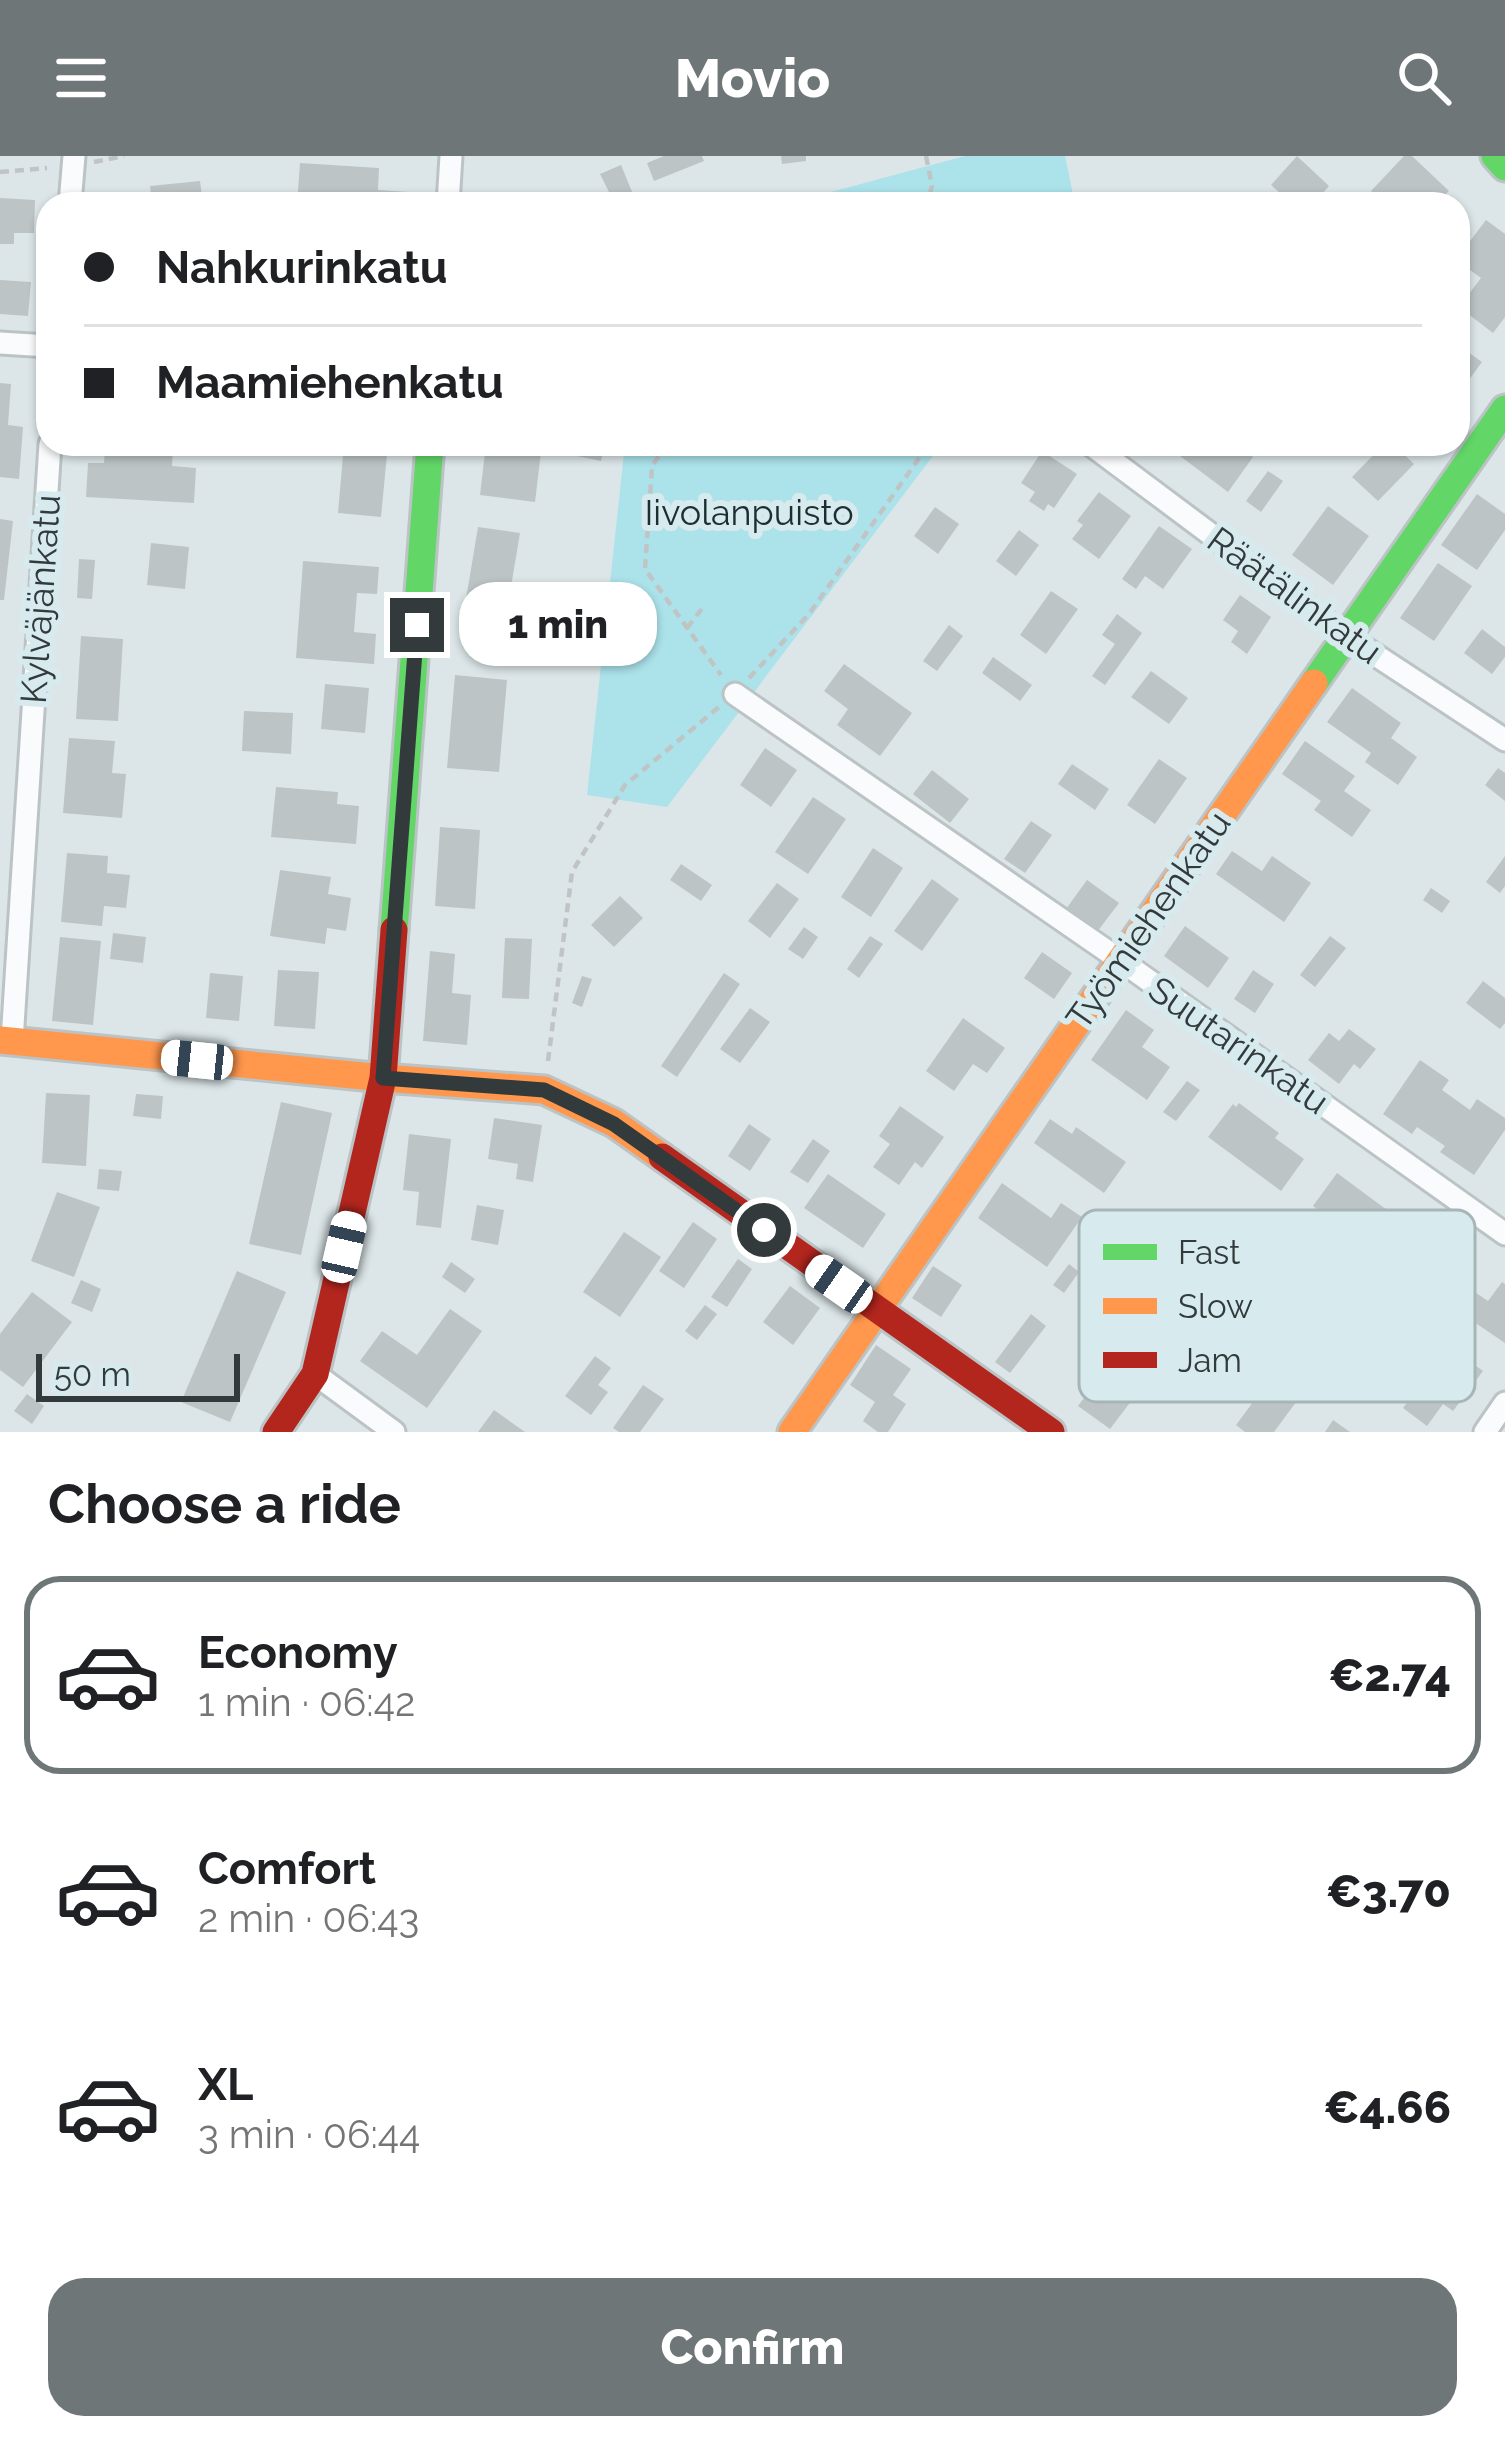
<!DOCTYPE html>
<meta charset="utf-8">
<style>
body{margin:0;font-family:Raleway,sans-serif;background:#f6f6f6;color:#202124;height:100vh;display:flex;flex-direction:column;font-size:45px;white-space:nowrap}
*{box-sizing:border-box;margin:0}
p{font-size:39px;color:#757577}
.icon{flex:none;width:66px;height:66px;fill:none;stroke:currentColor;stroke-width:2;stroke-linecap:round;stroke-linejoin:round}
.map{position:relative;height:1276px;overflow:hidden}
.side{display:flex;flex-direction:column;background:#fff;flex:1}
.side>*{flex:none}
.top-card{position:absolute;left:36px;top:36px;width:1434px;height:264px;border-radius:36px;box-shadow:0 3px 9px #0004;display:grid;align-content:center;height:264px;padding:0 48px;background:#fff}
.scale{position:absolute;left:36px;bottom:30px;width:204px;box-sizing:border-box;padding-left:12px;border:6px solid #323a3b;border-top:0;font-size:33px;line-height:42px;white-space:nowrap;color:#323a3b;-webkit-text-stroke:9px #d7eaed;paint-order:stroke}
.end{position:absolute;width:54px;height:54px;margin:-27px;border:15px solid #323a3b;background:#fff;box-shadow:0 0 0 6px #fff}
.from{border-radius:50%}
.bubble{position:absolute;height:84px;border-radius:36px;background:#fff;box-shadow:0 3px 9px #0004;font-size:39px;font-weight:800;line-height:84px;text-align:center}
.car{position:absolute;width:36px;height:72px;margin:-36px -18px;border-radius:15px;box-shadow:0 0 9px 3px #0007;background:linear-gradient(#fff 24%,#345 0 40%,#fff 0 76%,#345 0 86%,#fff 0)}
.top-card b{display:flex;align-items:center;gap:42px;height:114px;font-size:45px}
.top-card b+b{border-top:3px solid #e0e0e0}
.top-card i{width:30px;height:30px;background:#202124}
ul{padding:0;list-style:none}
li{display:flex;align-items:center;gap:36px;height:198px;margin:0 24px 18px;padding:0 24px;border:6px solid transparent;border-radius:36px}
li div{flex:1}
li b{display:block;font-size:45px}
li em{font-style:normal;font-weight:800}
li.current{border-color:#6e7678}
li>.icon{width:108px;height:108px;stroke-width:1.5}
h2{padding:0 48px;font-size:54px;line-height:144px}
.cta{display:flex;gap:24px;margin-top:auto;padding:24px 48px}
.cta a{flex:1;height:138px;border-radius:36px;background:#6e7678;color:#fff;font-size:48px;font-weight:800;line-height:138px;text-align:center}
header{display:flex;justify-content:space-between;align-items:center;height:156px;padding:0 48px;background:#6e7678;color:#fff;font-size:54px;font-weight:800}
.map>svg:first-child{display:block}
.green{fill:#ace2ea}
.building{fill:#bdc4c6}
.lines{fill:none;stroke-linecap:round;stroke-linejoin:round}
.street-casing{stroke:#bcc3c5;stroke-width:27}
.fast-casing{stroke:#bcc3c5;stroke-width:33}
.slow-casing{stroke:#bcc3c5;stroke-width:33}
.jam-casing{stroke:#bcc3c5;stroke-width:33}
.path{stroke:#c1c4c5;stroke-width:4.5;stroke-dasharray:9 6;stroke-linecap:butt}
.street{stroke:#fafbfc;stroke-width:21}
.fast{stroke:#63d668;stroke-width:27}
.slow{stroke:#ff974d;stroke-width:27}
.jam{stroke:#b3261e;stroke-width:27}
.route{stroke:#323a3b;stroke-width:15}
.labels{text-anchor:middle;dominant-baseline:central;stroke-width:12;stroke-linejoin:round;paint-order:stroke}
.park-label{font-size:36px;fill:#1b2f33;stroke:#d7eaed}
.street-label{font-size:36px;fill:#323a3b;stroke:#d7eaed}
.key{fill:#d7eaed;stroke:#a6b5b8;stroke-width:3}
.key-label{font-size:33px;fill:#323a3b}
</style>
<header><svg class="icon" aria-label="menu" viewBox="0 0 24 24"><path d="M4 6h16M4 12h16M4 18h16"/></svg>Movio<svg class="icon" aria-label="search" viewBox="0 0 24 24"><circle cx="10" cy="10" r="6"/><path d="M15 15l6 6"/></svg></header>
<div class="map">
<svg width="1505" height="1276" viewBox="0 0 1505 1276">
<rect width="100%" height="100%" fill="#dce6e8"/>
<g class="green">
<polygon points="965,0 1065,0 1075,48 786,48"/>
<polygon points="625,288 942,288 667,651 587,639"/>
</g>
<g class="building">
<polygon points="664,0 702,0 704,5 654,25 647,7"/>
<polygon points="781,0 806,0 806,5 782,8"/>
<polygon points="1297,0 1329,30 1313,48 1292,48 1271,29"/>
<polygon points="1404,0 1412,0 1449,35 1436,48 1385,48 1371,35"/>
<polygon points="300,7 379,12 378,34 409,36 409,48 297,48"/>
<polygon points="621,9 637,48 615,48 600,18"/>
<polygon points="200,25 203,48 152,48 150,30"/>
<polygon points="0,42 35,44 34,77 14,77 14,88 0,88"/>
<polygon points="1486,64 1505,78 1505,161 1493,177 1459,151 1481,122 1458,105 1458,101"/>
<polygon points="0,124 31,126 28,160 0,158"/>
<polygon points="1458,189 1482,206 1458,239"/>
<polygon points="0,227 11,228 8,269 23,271 19,323 0,321"/>
<polygon points="105,288 173,289 172,310 196,312 194,347 86,341 88,307 104,307"/>
<polygon points="344,288 388,288 381,361 338,357"/>
<polygon points="486,288 542,288 535,346 480,339"/>
<polygon points="570,288 605,288 601,305 567,298"/>
<polygon points="1177,288 1236,288 1253,301 1228,336 1172,294"/>
<polygon points="1384,288 1393,288 1414,308 1378,345 1352,321"/>
<polygon points="1042,295 1077,318 1054,352 1048,348 1044,355 1029,345 1035,336 1021,327"/>
<polygon points="1268,315 1283,325 1261,356 1246,345"/>
<polygon points="1099,336 1131,360 1099,403 1072,383 1083,369 1077,365"/>
<polygon points="1477,338 1505,358 1505,374 1477,414 1441,389"/>
<polygon points="1328,350 1369,380 1333,429 1292,399"/>
<polygon points="935,351 959,368 938,398 914,380"/>
<polygon points="0,363 13,365 4,444 0,444"/>
<polygon points="1159,370 1192,393 1163,433 1145,420 1136,433 1122,423"/>
<polygon points="478,371 520,377 506,461 464,455"/>
<polygon points="1019,374 1039,389 1016,420 996,405"/>
<polygon points="151,387 189,391 185,433 147,429"/>
<polygon points="79,403 95,404 92,443 77,442"/>
<polygon points="303,405 379,411 377,438 357,437 354,476 376,478 374,508 296,502"/>
<polygon points="1438,407 1472,430 1434,485 1400,462"/>
<polygon points="1051,435 1078,453 1046,498 1020,479"/>
<polygon points="1240,439 1271,461 1247,498 1231,486 1238,475 1223,464"/>
<polygon points="529,453 564,459 559,493 523,487"/>
<polygon points="1117,458 1142,477 1105,529 1092,520 1115,488 1102,479"/>
<polygon points="949,469 963,480 937,515 923,505"/>
<polygon points="1482,473 1505,491 1505,501 1492,518 1464,497"/>
<polygon points="81,480 123,483 118,565 76,563"/>
<polygon points="993,501 1032,529 1020,545 982,517"/>
<polygon points="844,508 912,557 880,600 837,569 848,553 824,535"/>
<polygon points="1151,515 1188,542 1169,568 1131,541"/>
<polygon points="455,519 507,524 499,616 447,612"/>
<polygon points="325,528 369,532 365,577 321,573"/>
<polygon points="1352,532 1401,567 1391,582 1417,601 1398,629 1365,606 1371,597 1327,566"/>
<polygon points="244,555 293,557 291,598 242,595"/>
<polygon points="69,582 115,585 112,617 126,618 122,662 63,657"/>
<polygon points="1305,585 1355,620 1344,635 1371,654 1352,681 1314,654 1321,645 1282,618"/>
<polygon points="765,592 797,614 771,651 740,629"/>
<polygon points="1159,603 1187,622 1155,668 1127,649"/>
<polygon points="1072,608 1109,633 1095,654 1058,628"/>
<polygon points="1498,612 1505,617 1505,645 1485,629"/>
<polygon points="932,614 969,643 950,667 913,638"/>
<polygon points="276,631 338,636 337,648 359,650 356,688 271,681"/>
<polygon points="813,641 846,663 808,718 775,696"/>
<polygon points="1031,665 1052,679 1025,717 1004,703"/>
<polygon points="440,671 480,674 475,753 435,750"/>
<polygon points="873,692 903,712 871,761 841,741"/>
<polygon points="1232,695 1262,715 1272,700 1311,727 1284,766 1216,718"/>
<polygon points="67,697 108,700 107,717 130,719 126,752 104,750 102,770 61,766"/>
<polygon points="1505,700 1505,730 1500,737 1486,726"/>
<polygon points="681,708 712,729 701,745 670,724"/>
<polygon points="280,714 331,721 328,738 351,742 346,775 327,772 325,788 270,780"/>
<polygon points="932,723 959,743 922,795 894,775"/>
<polygon points="1087,724 1119,747 1097,776 1066,753"/>
<polygon points="777,727 799,743 770,782 748,765"/>
<polygon points="1431,732 1450,745 1442,757 1423,744"/>
<polygon points="620,740 643,762 614,791 591,769"/>
<polygon points="1185,770 1229,802 1208,832 1164,800"/>
<polygon points="804,771 818,781 803,803 788,793"/>
<polygon points="113,777 146,781 143,807 110,803"/>
<polygon points="870,780 883,788 859,822 847,813"/>
<polygon points="1330,780 1346,792 1315,831 1300,819"/>
<polygon points="60,781 101,785 93,869 52,865"/>
<polygon points="505,782 532,783 529,843 502,842"/>
<polygon points="430,795 455,798 452,837 471,839 467,889 423,885"/>
<polygon points="1042,796 1072,817 1054,843 1024,822"/>
<polygon points="278,814 319,816 315,873 274,870"/>
<polygon points="1253,814 1274,828 1255,857 1234,843"/>
<polygon points="210,817 243,820 239,865 206,862"/>
<polygon points="724,817 740,828 677,921 661,910"/>
<polygon points="582,820 592,823 582,851 572,847"/>
<polygon points="1483,825 1505,842 1505,867 1500,873 1466,847"/>
<polygon points="750,852 770,866 740,907 720,893"/>
<polygon points="1126,854 1154,874 1142,891 1170,911 1147,944 1091,904"/>
<polygon points="963,862 1005,892 987,917 973,908 954,935 926,915"/>
<polygon points="1349,873 1376,893 1360,913 1354,908 1339,928 1308,904 1329,877 1339,885"/>
<polygon points="1420,904 1449,924 1442,934 1470,954 1477,943 1505,962 1505,974 1474,1019 1440,996 1445,990 1417,971 1412,978 1383,958"/>
<polygon points="1187,925 1200,934 1176,965 1163,956"/>
<polygon points="46,937 90,939 86,1010 42,1007"/>
<polygon points="136,938 163,940 161,963 133,960"/>
<polygon points="281,946 332,957 301,1099 249,1088"/>
<polygon points="1239,947 1279,977 1275,982 1304,1003 1281,1035 1208,981 1233,948 1236,951"/>
<polygon points="900,950 944,981 922,1012 915,1006 899,1029 873,1011 890,988 879,980"/>
<polygon points="494,962 542,969 533,1026 516,1023 518,1008 488,1003"/>
<polygon points="1050,963 1072,978 1076,971 1126,1006 1104,1037 1034,987"/>
<polygon points="749,968 771,983 750,1015 728,1000"/>
<polygon points="409,978 451,983 441,1072 416,1069 419,1036 403,1034"/>
<polygon points="813,983 830,995 808,1027 790,1016"/>
<polygon points="99,1013 122,1015 119,1035 97,1033"/>
<polygon points="1337,1017 1387,1054 1363,1086 1313,1050"/>
<polygon points="828,1018 886,1058 863,1092 804,1052"/>
<polygon points="1002,1027 1051,1062 1061,1047 1082,1061 1047,1111 978,1062"/>
<polygon points="57,1036 100,1051 74,1121 31,1105"/>
<polygon points="477,1049 504,1054 498,1089 471,1084"/>
<polygon points="693,1066 717,1083 684,1132 659,1115"/>
<polygon points="624,1076 661,1101 620,1161 583,1136"/>
<polygon points="738,1103 752,1113 727,1151 711,1141"/>
<polygon points="451,1106 475,1123 465,1137 442,1121"/>
<polygon points="1069,1108 1079,1116 1064,1137 1053,1129"/>
<polygon points="933,1110 962,1129 941,1161 912,1142"/>
<polygon points="237,1115 286,1136 230,1266 181,1246"/>
<polygon points="81,1124 101,1133 92,1156 71,1147"/>
<polygon points="1502,1126 1505,1128 1505,1187 1449,1149 1463,1128 1488,1145"/>
<polygon points="790,1130 820,1152 793,1189 763,1166"/>
<polygon points="32,1136 72,1166 23,1231 0,1214 0,1178"/>
<polygon points="705,1149 717,1158 697,1184 685,1175"/>
<polygon points="450,1153 482,1175 427,1252 360,1205 382,1175 417,1199"/>
<polygon points="1031,1158 1046,1170 1010,1217 995,1206"/>
<polygon points="876,1189 911,1213 893,1239 906,1248 888,1276 878,1276 863,1265 875,1246 850,1229"/>
<polygon points="1449,1190 1483,1215 1453,1255 1443,1248 1427,1270 1403,1252"/>
<polygon points="595,1200 611,1212 598,1229 608,1236 591,1259 565,1240"/>
<polygon points="1106,1212 1138,1236 1110,1273 1078,1250"/>
<polygon points="1274,1218 1302,1238 1274,1276 1245,1276 1236,1269"/>
<polygon points="643,1229 664,1243 640,1276 619,1276 613,1272"/>
<polygon points="27,1238 44,1250 32,1268 14,1255"/>
<polygon points="494,1254 525,1276 478,1276"/>
<polygon points="1333,1264 1350,1276 1325,1276"/>
</g>
<g class="lines">
<g class="street-casing">
<g id="street">
<polyline points="70,48 74,0"/>
<polyline points="448,48 451,0"/>
<polyline points="0,187 48,190"/>
<polyline points="1090,288 1348,481 1505,584"/>
<polyline points="735,538 1120,804 1505,1078"/>
<polyline points="12,885 50,288"/>
<polyline points="315,1218 394,1276"/>
<polyline points="1485,1276 1505,1247"/>
</g>
</g>
<g class="fast-casing">
<g id="fast">
<polyline points="1495,0 1505,11"/>
<polyline points="1314,527 1505,253"/>
<polyline points="394,774 430,288"/>
</g>
</g>
<g class="slow-casing">
<g id="slow">
<polyline points="0,884 383,922 544,934 614,967 662,1001"/>
<polyline points="792,1276 1314,527"/>
</g>
</g>
<g class="jam-casing">
<g id="jam">
<polyline points="662,1001 1051,1276"/>
<polyline points="276,1276 315,1218 383,922 394,774"/>
</g>
</g>
<g class="path">
<polyline points="926,0 932,30 927,48"/>
<polyline points="94,6 124,0"/>
<polyline points="0,16 47,12"/>
<polyline points="667,288 652,310 645,413 721,519"/>
<polyline points="687,472 704,450"/>
<polyline points="749,522 809,458 929,288"/>
<polyline points="548,905 572,716 625,629 719,551"/>
</g>
<use href="#street" class="street"/>
<use href="#fast" class="fast"/>
<use href="#slow" class="slow"/>
<use href="#jam" class="jam"/>
</g>
<g class="lines">
<polyline class="route" points="417,469 383,922 544,934 614,968 764,1074"/>
</g>
<g class="labels">
<g class="park-label">
<text x="749" y="356">Iivolanpuisto</text>
</g>
<g class="street-label">
<text transform="translate(1295 439) rotate(36)">Räätälinkatu</text>
<text transform="translate(40 443) rotate(-86)">Kylväjänkatu</text>
<text transform="translate(1148 764) rotate(-55)">Työmiehenkatu</text>
<text transform="translate(1239 889) rotate(35)">Suutarinkatu</text>
</g>
</g>
<rect x="1079" y="1054" width="396" height="192" rx="18" class="key"/>
<rect x="1103" y="1088" width="54" height="16" fill="#63d668"/>
<rect x="1103" y="1142" width="54" height="16" fill="#ff974d"/>
<rect x="1103" y="1196" width="54" height="16" fill="#b3261e"/>
<g class="key-label">
<text x="1178" y="1108">Fast</text>
<text x="1178" y="1162">Slow</text>
<text x="1178" y="1216">Jam</text>
</g>
</svg>
<div class="scale">50 m</div>
<i class="end from" style="left:764px;top:1074px"></i>
<i class="end" style="left:417px;top:469px"></i>
<div class="bubble" style="left:459px;top:426px;width:198px">1 min</div>
<i class="car" style="left:197px;top:904px;rotate:276deg"></i>
<i class="car" style="left:344px;top:1091px;rotate:13deg"></i>
<i class="car" style="left:839px;top:1128px;rotate:305deg"></i>
<div class="top-card">
<b><i class="from"></i>Nahkurinkatu</b>
<b><i></i>Maamiehenkatu</b>
</div>
</div>
<section class="side">
<h2>Choose a ride</h2>
<ul>
<li class="current"><svg class="icon" aria-label="car" viewBox="0 0 24 24"><path d="M5 17H2v-5l4-1 3-4h7l3 4 3 1v5h-3M9 17h6M6 11h13"/><circle cx="7" cy="17" r="2"/><circle cx="17" cy="17" r="2"/></svg><div><b>Economy</b><p>1 min · 06:42</p></div><em>€2.74</em></li>
<li><svg class="icon" aria-label="car" viewBox="0 0 24 24"><path d="M5 17H2v-5l4-1 3-4h7l3 4 3 1v5h-3M9 17h6M6 11h13"/><circle cx="7" cy="17" r="2"/><circle cx="17" cy="17" r="2"/></svg><div><b>Comfort</b><p>2 min · 06:43</p></div><em>€3.70</em></li>
<li><svg class="icon" aria-label="car" viewBox="0 0 24 24"><path d="M5 17H2v-5l4-1 3-4h7l3 4 3 1v5h-3M9 17h6M6 11h13"/><circle cx="7" cy="17" r="2"/><circle cx="17" cy="17" r="2"/></svg><div><b>XL</b><p>3 min · 06:44</p></div><em>€4.66</em></li>
</ul>
<div class="cta"><a>Confirm</a></div>
</section>
